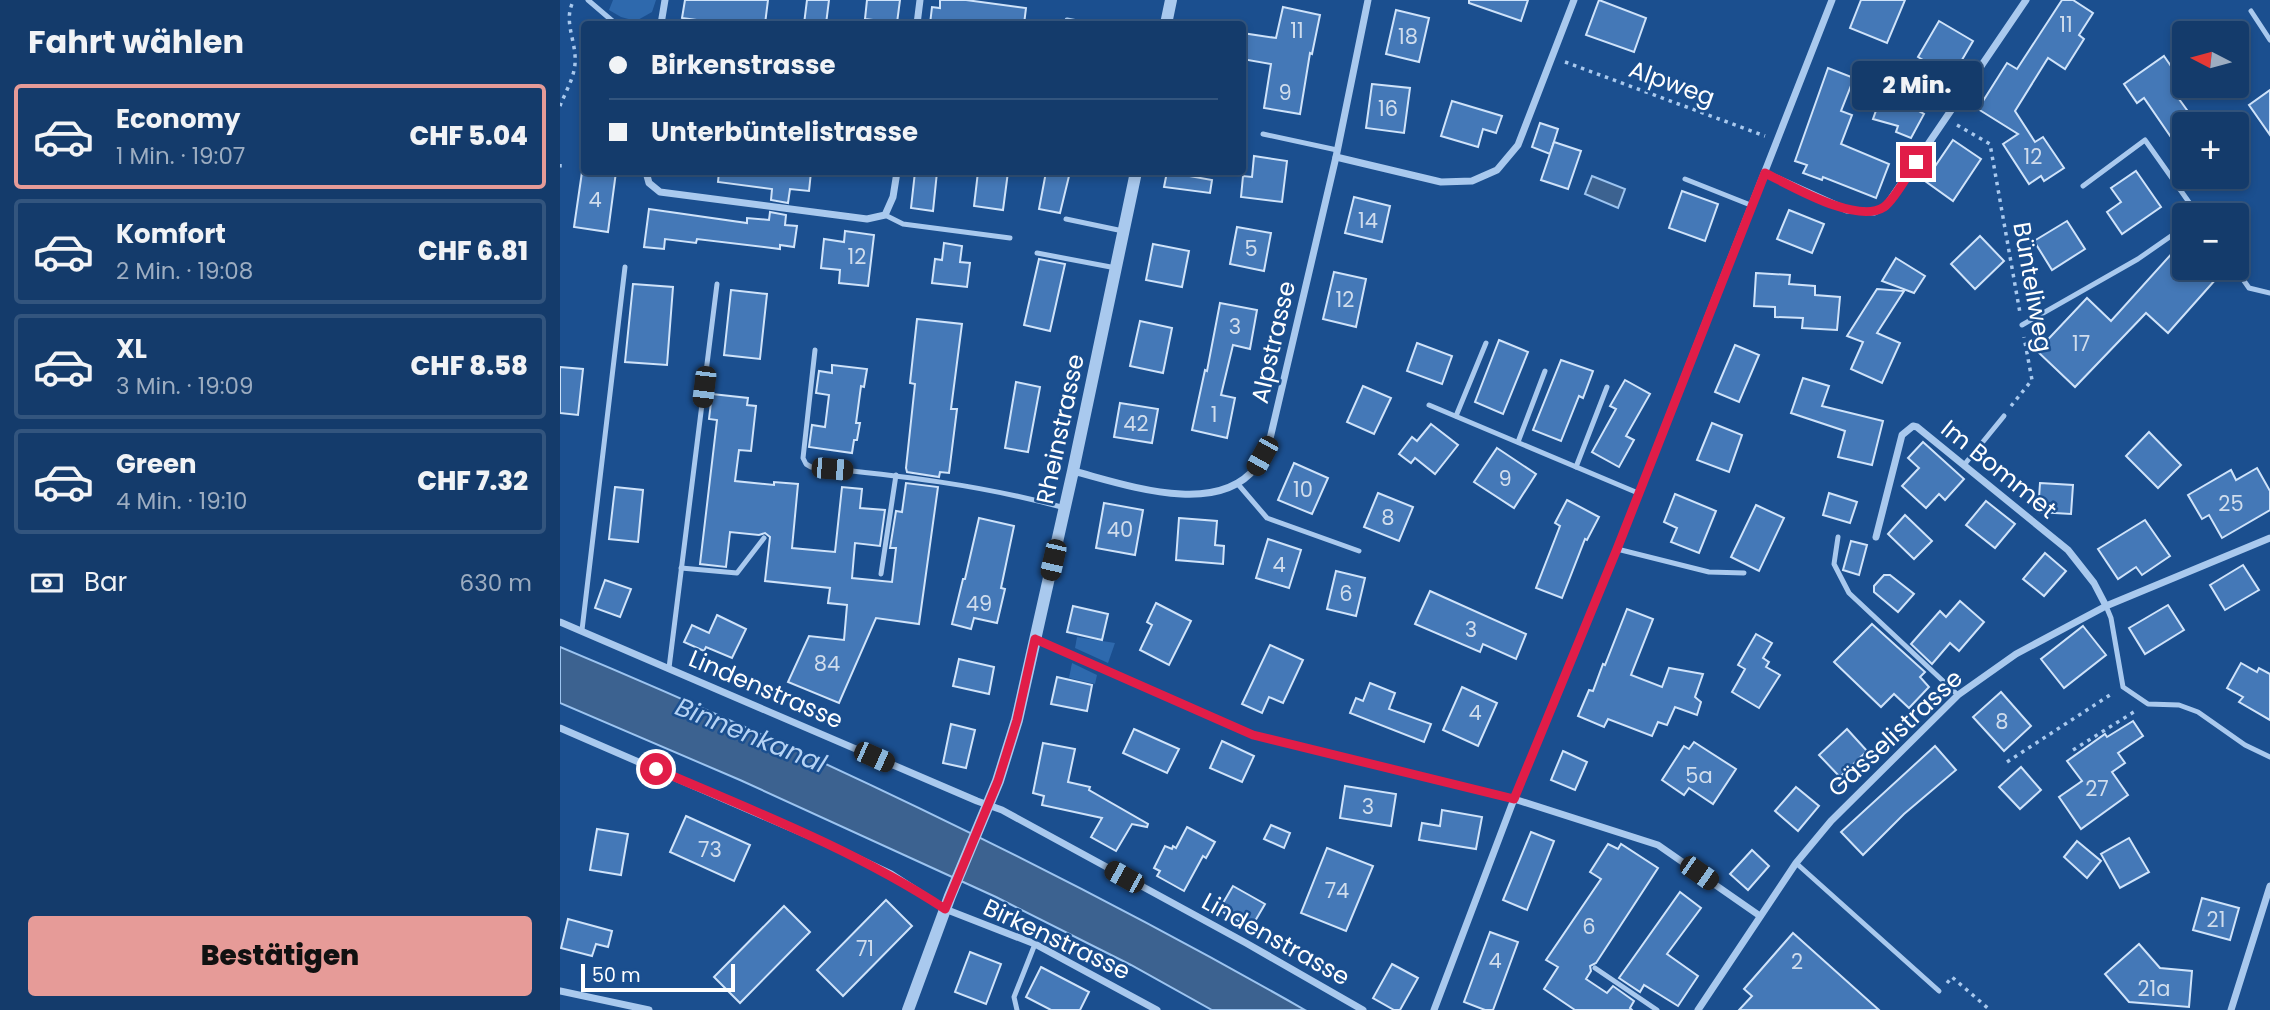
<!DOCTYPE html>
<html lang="de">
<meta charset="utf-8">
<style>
body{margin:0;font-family:Poppins,sans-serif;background:#214673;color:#f1f3f6;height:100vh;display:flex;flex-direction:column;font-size:26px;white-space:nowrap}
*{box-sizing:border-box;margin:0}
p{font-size:23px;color:#9dadc1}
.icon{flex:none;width:38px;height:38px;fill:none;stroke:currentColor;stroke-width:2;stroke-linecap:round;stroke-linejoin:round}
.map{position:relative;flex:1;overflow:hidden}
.details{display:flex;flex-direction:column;background:#143b6b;width:560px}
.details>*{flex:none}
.hud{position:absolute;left:21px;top:21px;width:665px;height:154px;border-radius:7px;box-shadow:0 4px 10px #0003,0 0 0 2px #33557e;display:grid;align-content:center;height:154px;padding:0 28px;background:#143b6b}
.needle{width:46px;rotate:276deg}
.fabs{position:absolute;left:1612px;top:21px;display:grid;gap:14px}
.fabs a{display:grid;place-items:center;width:77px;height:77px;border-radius:7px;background:#143b6b;box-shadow:0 4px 10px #0003,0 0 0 2px #33557e;font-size:35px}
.scale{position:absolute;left:21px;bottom:18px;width:154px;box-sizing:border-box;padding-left:7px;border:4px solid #fff;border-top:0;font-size:19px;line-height:24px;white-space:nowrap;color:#fff;-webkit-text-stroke:5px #1b4f8f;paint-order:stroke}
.end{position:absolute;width:32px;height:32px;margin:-16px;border:9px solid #e11d48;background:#fff;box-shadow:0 0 0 4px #fff}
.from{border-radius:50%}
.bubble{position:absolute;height:49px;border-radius:7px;background:#143b6b;box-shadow:0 4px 10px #0003,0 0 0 2px #33557e;font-size:23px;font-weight:800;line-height:49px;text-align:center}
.car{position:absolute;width:21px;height:42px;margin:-21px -10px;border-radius:9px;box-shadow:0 0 5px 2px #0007;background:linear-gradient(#222 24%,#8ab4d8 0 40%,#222 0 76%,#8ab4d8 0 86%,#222 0)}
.hud b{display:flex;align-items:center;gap:24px;height:66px;font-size:26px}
.hud b+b{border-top:2px solid #33557e}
.hud i{width:18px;height:18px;background:#f1f3f6}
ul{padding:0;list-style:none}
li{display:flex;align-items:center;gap:21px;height:105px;margin:0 14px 10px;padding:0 14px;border:4px solid #33557e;border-radius:7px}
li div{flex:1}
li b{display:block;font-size:26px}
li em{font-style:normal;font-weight:800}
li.active{border-color:#e69b98}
li>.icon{width:63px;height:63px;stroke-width:1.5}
h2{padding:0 28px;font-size:32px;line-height:84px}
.pay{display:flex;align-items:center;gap:18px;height:77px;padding:0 28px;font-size:26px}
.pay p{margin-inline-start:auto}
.button{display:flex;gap:14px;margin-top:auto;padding:14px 28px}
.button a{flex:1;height:80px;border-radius:7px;background:#e69b98;color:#111;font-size:28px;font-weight:800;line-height:80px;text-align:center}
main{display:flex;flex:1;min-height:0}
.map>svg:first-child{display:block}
.green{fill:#2e69ad}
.water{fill:#3c6290;stroke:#9cc4f0;stroke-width:2}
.building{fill:#4478b7;stroke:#cfe3fa;stroke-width:2}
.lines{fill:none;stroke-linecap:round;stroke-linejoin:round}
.path{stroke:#a9c9ee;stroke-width:3.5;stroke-dasharray:3.5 5;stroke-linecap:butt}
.service{stroke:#a9c9ee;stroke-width:5}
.minor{stroke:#a9c9ee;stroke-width:7}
.tertiary{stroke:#a9c9ee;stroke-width:12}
.route{stroke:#e11d48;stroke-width:9}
.labels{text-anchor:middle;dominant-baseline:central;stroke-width:5;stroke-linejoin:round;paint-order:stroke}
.number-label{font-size:21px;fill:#d0dded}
.street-label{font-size:24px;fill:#fff;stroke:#1b4f8f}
.water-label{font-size:26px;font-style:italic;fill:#b5d3f5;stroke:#1b4f8f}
</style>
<main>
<section class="details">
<h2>Fahrt wählen</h2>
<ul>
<li class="active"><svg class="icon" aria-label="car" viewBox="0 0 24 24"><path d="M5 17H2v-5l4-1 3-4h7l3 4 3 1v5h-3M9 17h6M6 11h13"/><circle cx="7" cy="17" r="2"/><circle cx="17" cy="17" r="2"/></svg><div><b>Economy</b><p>1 Min. · 19:07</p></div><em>CHF 5.04</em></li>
<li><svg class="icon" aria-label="car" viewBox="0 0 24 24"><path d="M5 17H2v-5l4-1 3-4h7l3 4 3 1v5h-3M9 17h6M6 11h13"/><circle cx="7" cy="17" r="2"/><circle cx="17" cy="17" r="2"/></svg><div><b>Komfort</b><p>2 Min. · 19:08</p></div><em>CHF 6.81</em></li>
<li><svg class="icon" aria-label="car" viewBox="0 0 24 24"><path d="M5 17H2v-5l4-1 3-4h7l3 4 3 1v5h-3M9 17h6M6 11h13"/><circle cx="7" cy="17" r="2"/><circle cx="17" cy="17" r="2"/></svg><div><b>XL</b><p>3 Min. · 19:09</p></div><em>CHF 8.58</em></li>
<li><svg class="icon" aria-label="car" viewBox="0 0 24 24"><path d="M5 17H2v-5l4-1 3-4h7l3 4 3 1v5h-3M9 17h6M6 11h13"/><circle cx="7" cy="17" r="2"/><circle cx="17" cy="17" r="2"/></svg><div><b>Green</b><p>4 Min. · 19:10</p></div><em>CHF 7.32</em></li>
</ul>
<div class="pay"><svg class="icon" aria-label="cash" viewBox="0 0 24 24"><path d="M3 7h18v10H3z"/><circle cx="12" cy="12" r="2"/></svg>Bar<p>630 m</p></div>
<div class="button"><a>Bestätigen</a></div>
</section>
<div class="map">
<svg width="1710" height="1010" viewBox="0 0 1710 1010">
<rect width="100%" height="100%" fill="#1b4f8f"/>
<g class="green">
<polygon points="53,0 96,0 92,12 76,21 61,17 49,10"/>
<polygon points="517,637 555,643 548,663 515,648"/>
<polygon points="512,663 537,675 535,684 509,678"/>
</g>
<g class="water">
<polygon points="1032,176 1065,189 1058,208 1025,194"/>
<path d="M0 647C256 754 504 873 745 1010H652L571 965 436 897 180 780 0 703Z"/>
</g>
<g class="building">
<polygon points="125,0 208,0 205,24 166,24 122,18"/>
<polygon points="247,0 269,0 266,24 244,24"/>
<polygon points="307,0 340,0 337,23 305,19"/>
<polygon points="380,0 406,0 466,8 464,24 370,24 372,7 380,8"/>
<polygon points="909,0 968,0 961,21 909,3"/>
<polygon points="1039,0 1086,18 1074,52 1026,35"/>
<polygon points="1301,0 1345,0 1327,43 1290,28"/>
<polygon points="1502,0 1513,0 1533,13 1519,35 1524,39 1505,69 1488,58 1455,111 1475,142 1483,137 1504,168 1484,181 1481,176 1469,184 1443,144 1458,134 1418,109 1447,63 1457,69"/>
<polygon points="723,7 760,15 752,54 750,53 740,114 704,108 711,64 682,59 682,33 716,38"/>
<polygon points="836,10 869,18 859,62 826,54"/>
<polygon points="1379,21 1413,41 1392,77 1358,57"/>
<polygon points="1604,56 1624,85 1614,92 1637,124 1624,124 1624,156 1584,98 1577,103 1564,84"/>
<polygon points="1268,68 1294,78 1281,111 1292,115 1281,144 1329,164 1316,198 1263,177 1262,180 1243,173 1247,165 1235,161"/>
<polygon points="812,84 850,88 844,133 806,128"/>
<polygon points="1710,90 1710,135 1689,105"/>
<polygon points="1323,91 1364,114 1351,138 1336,132 1338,126 1313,119"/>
<polygon points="892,101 942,116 936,133 923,129 918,147 881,136"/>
<polygon points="980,123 998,129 990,154 972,147"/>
<polygon points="1393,140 1421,159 1393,201 1365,181"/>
<polygon points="994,142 1021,151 1008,189 981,180"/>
<polygon points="694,156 727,161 722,202 681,197 683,176 692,177"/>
<polygon points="1576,171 1601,207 1562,234 1547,212 1561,202 1551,188"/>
<polygon points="22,172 56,172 48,232 14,227"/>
<polygon points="159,172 251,172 249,191 230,189 228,203 211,200 212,189 158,182"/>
<polygon points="355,172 377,172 373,211 351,208"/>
<polygon points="418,172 448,172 443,210 414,206"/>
<polygon points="486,172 510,172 500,213 479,209"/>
<polygon points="607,172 652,180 650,193 604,187"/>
<polygon points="1122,191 1158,204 1145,241 1109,228"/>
<polygon points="794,197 830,206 822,242 785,233"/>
<polygon points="89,209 187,223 187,218 209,220 210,212 226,215 225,225 237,226 234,247 220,245 220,249 137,239 136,243 105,239 104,249 84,247"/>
<polygon points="1229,210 1264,224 1252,253 1217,239"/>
<polygon points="1507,221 1525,249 1492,270 1474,241"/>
<polygon points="677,227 711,233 704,271 670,264"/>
<polygon points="285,231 314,235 308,286 279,283 280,270 261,268 264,239 284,242"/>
<polygon points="1420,236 1444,261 1415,289 1391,264"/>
<polygon points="1624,240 1624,268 1644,268 1656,279 1608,333 1586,313 1515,387 1477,351 1527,298 1551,321"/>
<polygon points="384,243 402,246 400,262 410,263 407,287 372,283 375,259 382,260"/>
<polygon points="593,244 629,251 622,287 586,280"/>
<polygon points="1336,258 1365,276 1354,293 1322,281"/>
<polygon points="479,259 505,264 490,331 464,325"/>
<polygon points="774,272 806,279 796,327 763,319"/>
<polygon points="1196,273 1230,275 1229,284 1255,286 1255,295 1280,297 1277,330 1242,328 1243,318 1215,317 1215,307 1194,306"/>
<polygon points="73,284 113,287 107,365 65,362"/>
<polygon points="1317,289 1344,291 1317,333 1340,343 1322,383 1291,369 1303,342 1287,336"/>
<polygon points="171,290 207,294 200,359 164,355"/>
<polygon points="660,303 697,310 690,349 673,345 661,395 675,398 667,438 632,430 645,370 647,371"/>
<polygon points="357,319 402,324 391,409 397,409 389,473 380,472 379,477 347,472 346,468 355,384 350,383"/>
<polygon points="580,321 612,328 603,373 570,366"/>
<polygon points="939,340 968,352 943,414 915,402"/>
<polygon points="857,343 892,356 882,384 847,371"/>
<polygon points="1175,345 1199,355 1179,402 1155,392"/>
<polygon points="1001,360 1033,371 1023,398 1019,396 1001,441 973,430"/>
<polygon points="272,365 307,369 304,387 301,386 296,423 300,423 297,440 294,440 292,453 249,447 252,425 265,427 269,395 256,393 259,371 272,373"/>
<polygon points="0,367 23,369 18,415 0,413"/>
<polygon points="1243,378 1269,386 1262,406 1323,421 1312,465 1278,457 1285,431 1231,413"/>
<polygon points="1065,380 1090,394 1066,436 1074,440 1059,467 1032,452 1056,409 1050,406"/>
<polygon points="456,382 480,387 468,452 445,448"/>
<polygon points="803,386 831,398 814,434 787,422"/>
<polygon points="152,394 188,398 187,405 196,406 191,451 179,450 175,481 214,485 214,482 238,484 232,548 275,552 282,487 302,489 300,508 325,510 320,546 295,543 292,578 332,582 336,548 330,548 336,511 342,512 346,483 378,487 359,624 316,618 279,703 228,682 249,636 284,640 287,605 268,603 270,588 205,581 210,537 205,533 199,535 170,532 166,567 140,564 157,420 149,419"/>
<polygon points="560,403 598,409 592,443 554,437"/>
<polygon points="1152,423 1182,435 1169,472 1137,460"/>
<polygon points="871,424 898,445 875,474 855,458 851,463 839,454 852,437 857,441"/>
<polygon points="1589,432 1621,465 1598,488 1566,456"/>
<polygon points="1363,442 1404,479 1385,500 1379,494 1366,508 1342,486 1359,468 1348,458"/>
<polygon points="937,448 976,474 954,508 914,482"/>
<polygon points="734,463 768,478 752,514 718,500"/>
<polygon points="1697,468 1710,491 1710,510 1662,538 1649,515 1642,519 1628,495 1671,470 1676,480"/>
<polygon points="1480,483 1513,485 1511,514 1478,512"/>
<polygon points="55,487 83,490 78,542 49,539"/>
<polygon points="818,493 853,507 839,541 804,527"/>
<polygon points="1269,493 1297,502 1290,523 1263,515"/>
<polygon points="1115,494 1156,511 1139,553 1111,542 1117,528 1104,522"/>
<polygon points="1007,500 1039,517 1027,540 1025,539 1002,598 976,588 1000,526 995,523"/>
<polygon points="1426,501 1455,524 1435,548 1406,525"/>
<polygon points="544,503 583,510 575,555 536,548"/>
<polygon points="1196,505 1224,518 1199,571 1171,557"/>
<polygon points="1345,515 1372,541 1354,559 1328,534"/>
<polygon points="419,518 454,526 441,588 445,589 437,623 414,618 411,629 392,624 403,579 405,579"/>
<polygon points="619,518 657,521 655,545 664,546 663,564 616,560"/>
<polygon points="1585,520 1610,556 1582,575 1576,567 1558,579 1538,549"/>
<polygon points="708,539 741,550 729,588 696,578"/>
<polygon points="1291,541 1307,545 1299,575 1283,570"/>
<polygon points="1485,553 1506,571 1484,596 1463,579"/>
<polygon points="1683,565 1699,590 1665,610 1650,585"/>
<polygon points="776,571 805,578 796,616 767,609"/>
<polygon points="1324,575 1330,575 1354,594 1338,612 1314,592 1314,586"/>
<polygon points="45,580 71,589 60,617 35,608"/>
<polygon points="870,591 966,634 956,659 923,644 920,652 855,624"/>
<polygon points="1400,601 1424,622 1399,651 1390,643 1372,664 1351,644 1380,611 1386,617"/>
<polygon points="596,603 631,621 609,665 580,650 592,625 587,622"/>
<polygon points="1608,605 1624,630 1585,654 1569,628"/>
<polygon points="513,606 548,614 542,640 507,632"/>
<polygon points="1067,609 1093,619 1071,675 1102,687 1109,668 1143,674 1135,697 1141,702 1137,715 1115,707 1107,725 1098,722 1092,736 1048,719 1044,727 1018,716 1029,690 1033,691 1043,664 1045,665"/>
<polygon points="157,615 186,629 172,658 146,647 144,651 124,642 132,625 149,633"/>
<polygon points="1312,624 1365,672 1360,677 1369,687 1349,708 1334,694 1321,707 1274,662"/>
<polygon points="1523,626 1546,655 1504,688 1481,659"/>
<polygon points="1196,634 1212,643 1203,658 1209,662 1206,667 1220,675 1199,708 1172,692 1185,669 1178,665"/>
<polygon points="710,645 743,660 723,703 709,697 702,713 682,704"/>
<polygon points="399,659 434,667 429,694 393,686"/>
<polygon points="1681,663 1697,672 1699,668 1710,674 1710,720 1679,702 1683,697 1667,688"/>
<polygon points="497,677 532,685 527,711 491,704"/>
<polygon points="810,683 835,693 829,709 871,724 864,742 790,713 796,698 803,701"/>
<polygon points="902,687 937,703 918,746 883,730"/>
<polygon points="1441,692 1471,726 1444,751 1413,717"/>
<polygon points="1573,721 1583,736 1558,753 1565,763 1552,772 1568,795 1521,829 1499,797 1522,781 1507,761 1545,734 1547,737"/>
<polygon points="391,724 415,730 406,768 383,763"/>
<polygon points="574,729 619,749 607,773 563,753"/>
<polygon points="1287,729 1307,751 1280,777 1259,755"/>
<polygon points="662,741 694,756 682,782 650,768"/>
<polygon points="1134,742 1176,769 1153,804 1129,788 1124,795 1102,780 1124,746 1129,749"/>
<polygon points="483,743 515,749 508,782 530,787 529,790 588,824 587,827 572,824 556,851 531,837 542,818 482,805 484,796 473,793"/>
<polygon points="1375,746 1396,770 1344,814 1303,855 1281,832"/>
<polygon points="1003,751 1027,762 1015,790 991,780"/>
<polygon points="1461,767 1481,790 1460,809 1439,787"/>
<polygon points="785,786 836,794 831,826 780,818"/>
<polygon points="1236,787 1259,806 1238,831 1215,811"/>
<polygon points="882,810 922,817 916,849 859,840 862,823 880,826"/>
<polygon points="126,816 190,845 174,881 110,852"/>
<polygon points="711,825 730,833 724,848 704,839"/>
<polygon points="627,827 655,842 646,858 643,856 624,891 597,876 600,871 594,868 605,846 612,849 613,846 616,848"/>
<polygon points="37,829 68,834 61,875 30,870"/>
<polygon points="971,832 994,841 967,910 943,900"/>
<polygon points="1569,838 1589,872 1560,888 1541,854"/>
<polygon points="1517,841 1541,861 1527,878 1504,857"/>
<polygon points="1048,844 1058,849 1061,844 1098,868 1036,963 1030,966 1031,971 1026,979 1047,993 1053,986 1074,1001 1070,1008 1072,1010 1015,1010 984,989 998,967 986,960 1041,879 1030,872"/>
<polygon points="767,848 813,866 786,931 741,913"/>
<polygon points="1192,850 1209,866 1188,890 1170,874"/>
<polygon points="673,886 705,904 691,928 659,910"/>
<polygon points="1120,892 1141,908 1107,954 1138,976 1118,1006 1084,985 1080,992 1059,978"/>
<polygon points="1642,898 1679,908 1670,940 1633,930"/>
<polygon points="326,900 352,926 283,996 257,970"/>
<polygon points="224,906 250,932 180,1003 154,977"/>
<polygon points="8,919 52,931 48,947 36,944 32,956 1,948"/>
<polygon points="930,932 958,942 933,1010 925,1010 904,1002"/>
<polygon points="1233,933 1319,1010 1179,1010 1192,996 1184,989"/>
<polygon points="1579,944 1600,968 1632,971 1629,1007 1569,1002 1545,974"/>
<polygon points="410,952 441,964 426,1004 395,992"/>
<polygon points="832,964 858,978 840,1010 834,1010 813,998"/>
<polygon points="481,967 529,992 520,1010 491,1010 466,997"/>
</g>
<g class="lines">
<g class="path">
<polyline points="1005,62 1205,136"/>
<path d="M0 106C5 93 14 78 15 64 17 41 2 21 14 0"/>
<polyline points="1397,125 1430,144 1460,313"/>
<polyline points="0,164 0,168"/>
<polyline points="1451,406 1472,380 1464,337"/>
<polyline points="1513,750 1577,710"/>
<polyline points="1447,762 1553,693"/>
<polyline points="1387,983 1392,977 1430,1010"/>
</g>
<g class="service">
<polyline points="28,0 56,24"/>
<polyline points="1691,11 1710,40"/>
<polyline points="507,20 528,24"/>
<polyline points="703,134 777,150"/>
<polyline points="1125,179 1193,206"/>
<polyline points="1523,186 1585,140 1638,215"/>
<polyline points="325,215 343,224 450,238"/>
<polyline points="506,219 563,231"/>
<polyline points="477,253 556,268"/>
<polyline points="1675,268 1689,288 1710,293"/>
<polyline points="1462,325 1578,259 1624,227"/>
<path d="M255 350 243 458 246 464 251 467C337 475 422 485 505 508"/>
<polyline points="869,405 1078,493"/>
<polyline points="896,416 926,343"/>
<polyline points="958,442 985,371"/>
<polyline points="1404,465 1444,416"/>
<polyline points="1016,467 1047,387"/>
<polyline points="677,483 707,518 799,551"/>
<polyline points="1278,537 1274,564 1289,593 1398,695"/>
<polyline points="1057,549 1149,572 1184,573"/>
<polyline points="121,568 177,573 204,538"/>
<polyline points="321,574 336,475"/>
<polyline points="1546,606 1551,618 1563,687 1588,704 1619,705 1638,712 1685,745 1710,757"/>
<polyline points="22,630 65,267"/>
<polyline points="109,668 157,284"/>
<polyline points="1236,863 1379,991"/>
<polyline points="1035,968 1097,1010"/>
<polyline points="457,1010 454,997 475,944"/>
</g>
<g class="minor">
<polyline points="101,24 105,0"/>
<polyline points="357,24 360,0"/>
<polyline points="776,157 881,182 912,181 937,170 958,145 1014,0"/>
<polyline points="86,172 89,183 100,192 307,219 325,215 333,197 337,172"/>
<polyline points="1205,173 1287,210 1314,212 1326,206 1466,0"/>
<path d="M513 471C564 484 657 518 696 467 701 460 705 451 709 443L776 157 808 0"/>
<polyline points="1316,537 1342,435 1353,426 1357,427 1508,550 1534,583 1546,606"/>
<polyline points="0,622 417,801 442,810 686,943 803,1010"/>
<polyline points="475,639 693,735 954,799 1098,845 1200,916"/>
<polyline points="0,728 261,841 331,874 385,909 475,944 597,1010"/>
<polyline points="0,991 89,1010"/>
<polyline points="874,1010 954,799 1057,549 1272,0"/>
<polyline points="1138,1010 1236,863 1271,821 1398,695 1456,654 1546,606 1710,538"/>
<polyline points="1671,1010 1710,886"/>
</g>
<g class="tertiary">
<polyline points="606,24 611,0"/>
<polyline points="348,1010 390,896 438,781 457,720 513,471 576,172"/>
</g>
</g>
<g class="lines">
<path class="route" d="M96 769C194 811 295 850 385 909L438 781 457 720 475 639 693 735 954 799 1057 549 1205 173C1232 186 1297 225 1324 207 1335 199 1348 174 1356 162"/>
</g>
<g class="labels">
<g class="number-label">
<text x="1506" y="24">11</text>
<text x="737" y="30">11</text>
<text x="848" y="36">18</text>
<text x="725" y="92">9</text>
<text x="828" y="108">16</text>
<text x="1473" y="156">12</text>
<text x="35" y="199">4</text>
<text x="808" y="220">14</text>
<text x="691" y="248">5</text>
<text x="297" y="256">12</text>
<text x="785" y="299">12</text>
<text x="675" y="326">3</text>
<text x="1521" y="343">17</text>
<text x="654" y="414">1</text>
<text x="576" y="423">42</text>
<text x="945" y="478">9</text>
<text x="743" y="489">10</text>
<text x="1671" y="503">25</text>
<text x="828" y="517">8</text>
<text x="560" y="529">40</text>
<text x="719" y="564">4</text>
<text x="786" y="593">6</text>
<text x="419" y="603">49</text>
<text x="911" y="629">3</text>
<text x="267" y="663">84</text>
<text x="915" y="712">4</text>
<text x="1442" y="721">8</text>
<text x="1139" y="775">5a</text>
<text x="1537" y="788">27</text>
<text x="808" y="806">3</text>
<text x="150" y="849">73</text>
<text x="777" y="890">74</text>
<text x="1656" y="919">21</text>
<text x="1029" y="926">6</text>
<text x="305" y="948">71</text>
<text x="935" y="960">4</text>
<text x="1237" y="961">2</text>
<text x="1594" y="988">21a</text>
</g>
<g class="street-label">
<text transform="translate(1112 83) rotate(20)">Alpweg</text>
<text transform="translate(1473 287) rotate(80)">Bünteliweg</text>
<text transform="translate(713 342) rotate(-77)">Alpstrasse</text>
<text transform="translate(500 429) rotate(-78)">Rheinstrasse</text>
<text transform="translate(1439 469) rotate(39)">Im Bommet</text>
<text transform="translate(206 689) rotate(23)">Lindenstrasse</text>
<text transform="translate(1335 733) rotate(-43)">Gässelistrasse</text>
<text transform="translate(497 939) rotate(25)">Birkenstrasse</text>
<text transform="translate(716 939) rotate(29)">Lindenstrasse</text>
</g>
<g class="water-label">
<text transform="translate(191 735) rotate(22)">Binnenkanal</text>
</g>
</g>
</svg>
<div class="fabs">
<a><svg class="needle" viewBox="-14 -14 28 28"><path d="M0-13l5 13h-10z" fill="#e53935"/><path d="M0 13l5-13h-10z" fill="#9dadc1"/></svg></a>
<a>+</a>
<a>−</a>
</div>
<div class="scale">50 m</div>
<i class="end from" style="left:96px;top:769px"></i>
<i class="end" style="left:1356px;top:162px"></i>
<div class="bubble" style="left:1292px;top:61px;width:130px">2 Min.</div>
<i class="car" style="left:144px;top:387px;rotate:187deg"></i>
<i class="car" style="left:702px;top:456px;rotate:209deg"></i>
<i class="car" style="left:272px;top:469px;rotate:95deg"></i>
<i class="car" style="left:493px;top:560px;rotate:193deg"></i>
<i class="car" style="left:314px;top:757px;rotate:114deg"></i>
<i class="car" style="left:1139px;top:873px;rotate:125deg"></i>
<i class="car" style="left:564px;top:877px;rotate:299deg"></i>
<div class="hud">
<b><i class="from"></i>Birkenstrasse</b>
<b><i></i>Unterbüntelistrasse</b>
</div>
</div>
</main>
